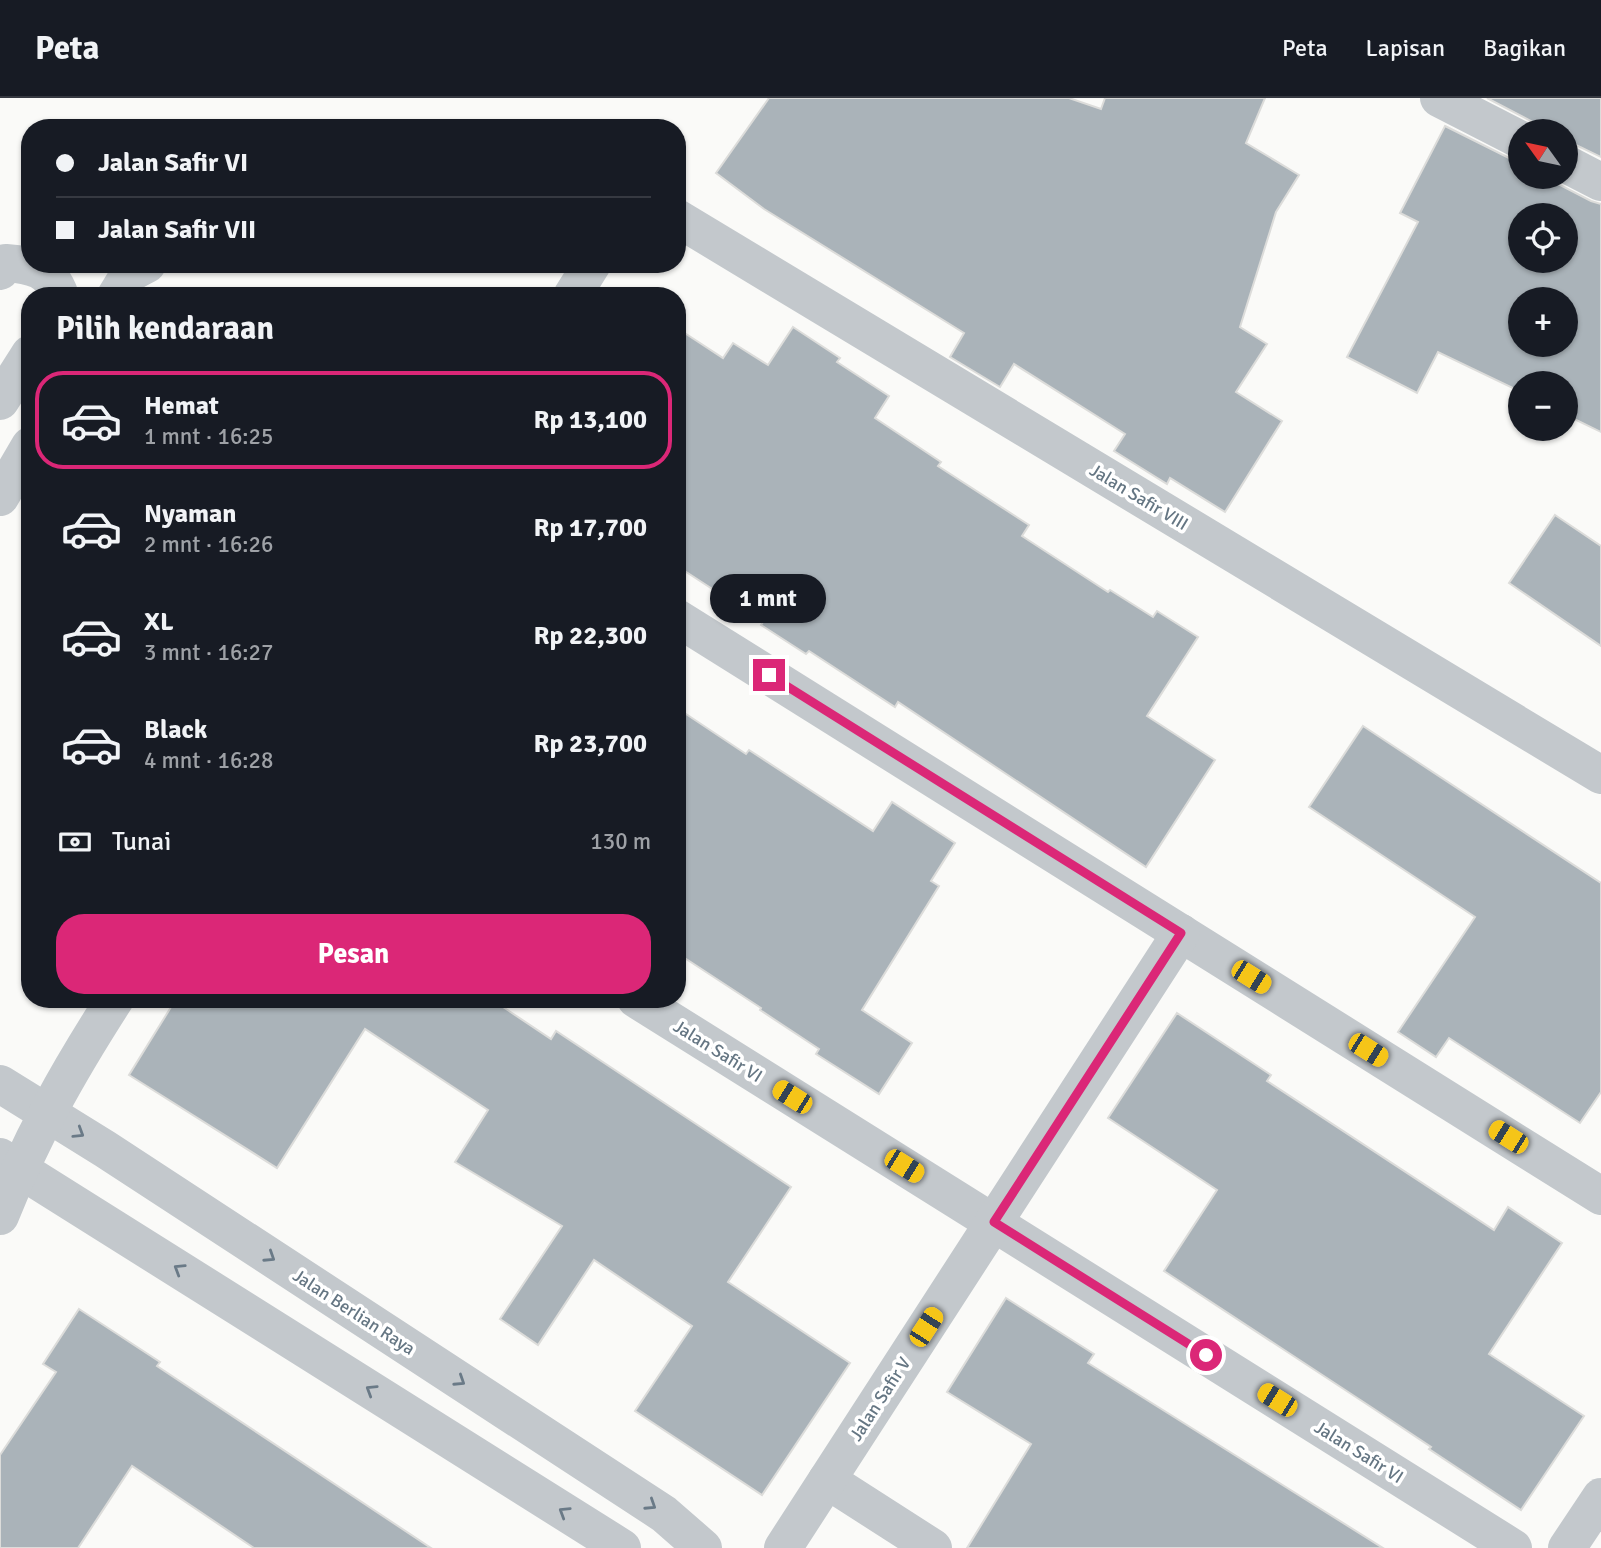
<!DOCTYPE html>
<html lang="id">
<meta charset="utf-8">
<style>
body{margin:0;font-family:Signika,sans-serif;background:#242831;color:#f1f3f6;height:100vh;display:flex;flex-direction:column;font-size:26px;white-space:nowrap}
*{box-sizing:border-box;margin:0}
p{font-size:23px;color:#9ea1a6}
.icon{flex:none;width:38px;height:38px;fill:none;stroke:currentColor;stroke-width:2;stroke-linecap:round;stroke-linejoin:round}
.map{position:relative;flex:1;overflow:hidden}
.panel{position:absolute;left:21px;top:189px;width:665px;height:721px;display:flex;flex-direction:column;background:#171b24;border-radius:28px;box-shadow:0 2px 5px #0004}
.panel>*{flex:none}
.banner{position:absolute;left:21px;top:21px;width:665px;height:154px;border-radius:28px;box-shadow:0 2px 5px #0004;display:grid;align-content:center;height:154px;padding:0 35px;background:#171b24}
.needle{width:46px;rotate:303deg}
.buttons{position:absolute;left:1508px;top:21px;display:grid;gap:14px}
.buttons a{display:grid;place-items:center;width:70px;height:70px;border-radius:50%;background:#171b24;box-shadow:0 2px 5px #0004;font-size:35px}
.end{position:absolute;width:32px;height:32px;margin:-16px;border:9px solid #db2777;background:#fff;box-shadow:0 0 0 4px #fff}
.from{border-radius:50%}
.bubble{position:absolute;height:49px;border-radius:24px;background:#171b24;box-shadow:0 2px 5px #0004;font-size:23px;font-weight:700;line-height:49px;text-align:center}
.car{position:absolute;width:21px;height:42px;margin:-21px -10px;border-radius:9px;box-shadow:0 0 5px 2px #0007;background:linear-gradient(#f5c518 24%,#345 0 40%,#f5c518 0 76%,#345 0 86%,#f5c518 0)}
.banner b{display:flex;align-items:center;gap:24px;height:66px;font-size:26px}
.banner b+b{border-top:2px solid #363941}
.banner i{width:18px;height:18px;background:#f1f3f6}
ul{padding:0;list-style:none}
li{display:flex;align-items:center;gap:21px;height:98px;margin:0 14px 10px;padding:0 21px;border:4px solid transparent;border-radius:28px}
li div{flex:1}
li b{display:block;font-size:26px}
li em{font-style:normal;font-weight:700}
li.current{border-color:#db2777}
li>.icon{width:63px;height:63px;stroke-width:1.5}
h2{padding:0 35px;font-size:32px;line-height:84px}
.pay{display:flex;align-items:center;gap:18px;height:77px;padding:0 35px;font-size:26px}
.pay p{margin-inline-start:auto}
.action{display:flex;gap:14px;margin-top:auto;padding:14px 35px}
.action a{flex:1;height:80px;border-radius:28px;background:#db2777;color:#fff;font-size:28px;font-weight:700;line-height:80px;text-align:center}
header{display:flex;align-items:center;gap:42px;box-sizing:border-box;height:98px;padding:0 35px;background:#171b24;border-bottom:2px solid #363941}
header strong{font-size:33px}
nav{display:flex;gap:38px;margin-inline-start:auto;font-size:24px}
.map>svg:first-child{display:block}
.building{fill:#aab3b9;stroke:#dcdcda;stroke-width:2;fill-rule:evenodd}
.lines{fill:none;stroke-linecap:round;stroke-linejoin:round}
.minor{stroke:#c3c8cc;stroke-width:38}
.oneway{stroke:#6a7a87}
.route{stroke:#db2777;stroke-width:9}
.labels{text-anchor:middle;dominant-baseline:central;stroke-width:7;stroke-linejoin:round;paint-order:stroke}
.street-label{font-size:18px;fill:#657683;stroke:#fff}
</style>
<header>
<strong>Peta</strong>
<nav><a>Peta</a><a>Lapisan</a><a>Bagikan</a></nav>
</header>
<div class="map">
<svg width="1601" height="1450" viewBox="0 0 1601 1450">
<rect width="100%" height="100%" fill="#fafaf8"/>
<g class="building">
<polygon points="769,0 1069,0 1101,11 1105,0 1265,0 1246,45 1299,77 1276,114 1240,229 1267,246 1236,294 1282,323 1225,414 1170,380 1167,386 1114,353 1125,336 1014,266 1000,289 950,259 964,235 764,111 716,75"/>
<polygon points="1487,0 1601,0 1601,59 1576,47 1566,44 1566,33 1540,33 1531,23"/>
<path d="M1445 28 1511 61 1521 64V79H1548L1556 85 1591 103 1601 106V334L1566 317V285H1521V294L1438 254 1417 295 1347 259 1418 124 1400 115ZM1521 117H1566V163H1521ZM1521 201H1566V247H1521Z"/>
<polygon points="793,229 840,260 837,264 889,298 875,320 941,364 938,368 1029,427 1022,438 1108,494 1110,492 1153,519 1157,513 1198,539 1147,618 1215,662 1146,769 898,604 895,609 809,553 806,556 761,527 763,524 677,468 677,230 723,260 733,245 768,267"/>
<polygon points="1555,417 1601,448 1601,548 1509,485"/>
<polygon points="677,610 746,656 749,652 873,733 892,704 955,745 931,783 939,788 862,912 912,945 879,996 816,956 819,951 760,912 761,910 677,855"/>
<polygon points="1363,628 1601,785 1601,994 1580,1025 1449,940 1436,959 1398,934 1475,819 1309,709"/>
<polygon points="176,901 491,901 551,941 556,933 791,1089 728,1184 850,1265 762,1397 635,1313 692,1228 594,1162 538,1247 500,1221 562,1128 455,1064 488,1012 365,931 277,1070 129,977"/>
<polygon points="1177,915 1271,977 1267,983 1494,1132 1508,1109 1562,1145 1489,1256 1584,1318 1521,1412 1429,1351 1431,1349 1371,1309 1164,1173 1217,1092 1108,1020"/>
<polygon points="1006,1200 1094,1256 1088,1265 1383,1450 967,1450 1031,1346 947,1294"/>
<polygon points="79,1211 160,1264 157,1268 431,1450 254,1450 132,1368 78,1450 0,1450 0,1357 56,1274 43,1266"/>
</g>
<g class="lines">
<g class="minor">
<polyline points="1439,0 1521,42"/>
<polyline points="1566,66 1601,84"/>
<polyline points="677,120 1601,677"/>
<path d="M0 173 6 165C32 167 51 171 60 198"/>
<polyline points="116,198 130,175 147,166"/>
<polyline points="572,198 592,166"/>
<polyline points="0,303 30,256"/>
<polyline points="0,399 30,348"/>
<polyline points="677,520 1601,1098"/>
<polyline points="636,901 1513,1450"/>
<polyline points="0,986 105,1051 664,1416 703,1450"/>
<polyline points="0,1059 622,1450"/>
<path d="M0 1118C32 1038 68 974 115 901"/>
<polyline points="827,1382 933,1450"/>
<polyline points="783,1450 1181,835"/>
<polyline points="1567,1450 1601,1399"/>
</g>
</g>
<defs><path id="oneway-chevron" d="M-2-3.5L2.5 0L-2 3.5" fill="none" stroke-width="1.6" stroke-linecap="round" stroke-linejoin="round" transform="scale(1.75)"/></defs>
<g class="oneway">
<use href="#oneway-chevron" transform="translate(79 1035) rotate(32)"/>
<use href="#oneway-chevron" transform="translate(270 1159) rotate(33)"/>
<use href="#oneway-chevron" transform="translate(179 1171) rotate(-148)"/>
<use href="#oneway-chevron" transform="translate(460 1283) rotate(33)"/>
<use href="#oneway-chevron" transform="translate(371 1292) rotate(-148)"/>
<use href="#oneway-chevron" transform="translate(651 1407) rotate(33)"/>
<use href="#oneway-chevron" transform="translate(564 1414) rotate(-148)"/>
</g>
<g class="lines">
<polyline class="route" points="769,577 1181,835 994,1124 1206,1257"/>
</g>
<g class="labels">
<g class="street-label">
<text transform="translate(1139 399) rotate(31)">Jalan Safir VIII</text>
<text transform="translate(718 953) rotate(32)">Jalan Safir VI</text>
<text transform="translate(354 1214) rotate(33)">Jalan Berlian Raya</text>
<text transform="translate(880 1301) rotate(-57)">Jalan Safir V</text>
<text transform="translate(1359 1354) rotate(32)">Jalan Safir VI</text>
</g>
</g>
</svg>
<div class="buttons">
<a><svg class="needle" viewBox="-14 -14 28 28"><path d="M0-13l5 13h-10z" fill="#e53935"/><path d="M0 13l5-13h-10z" fill="#9ea1a6"/></svg></a>
<a><svg class="icon" aria-label="locate" viewBox="0 0 24 24"><circle cx="12" cy="12" r="6"/><path d="M12 2v4M12 18v4M2 12h4M18 12h4"/></svg></a>
<a>+</a>
<a>−</a>
</div>
<i class="end from" style="left:1206px;top:1257px"></i>
<i class="end" style="left:769px;top:577px"></i>
<div class="bubble" style="left:710px;top:476px;width:116px">1 mnt</div>
<i class="car" style="left:1251px;top:879px;rotate:122deg"></i>
<i class="car" style="left:1368px;top:952px;rotate:122deg"></i>
<i class="car" style="left:792px;top:999px;rotate:302deg"></i>
<i class="car" style="left:1508px;top:1039px;rotate:302deg"></i>
<i class="car" style="left:904px;top:1068px;rotate:122deg"></i>
<i class="car" style="left:926px;top:1229px;rotate:33deg"></i>
<i class="car" style="left:1277px;top:1302px;rotate:302deg"></i>
<div class="banner">
<b><i class="from"></i>Jalan Safir VI</b>
<b><i></i>Jalan Safir VII</b>
</div>
<section class="panel">
<h2>Pilih kendaraan</h2>
<ul>
<li class="current"><svg class="icon" aria-label="car" viewBox="0 0 24 24"><path d="M5 17H2v-5l4-1 3-4h7l3 4 3 1v5h-3M9 17h6M6 11h13"/><circle cx="7" cy="17" r="2"/><circle cx="17" cy="17" r="2"/></svg><div><b>Hemat</b><p>1 mnt · 16:25</p></div><em>Rp 13,100</em></li>
<li><svg class="icon" aria-label="car" viewBox="0 0 24 24"><path d="M5 17H2v-5l4-1 3-4h7l3 4 3 1v5h-3M9 17h6M6 11h13"/><circle cx="7" cy="17" r="2"/><circle cx="17" cy="17" r="2"/></svg><div><b>Nyaman</b><p>2 mnt · 16:26</p></div><em>Rp 17,700</em></li>
<li><svg class="icon" aria-label="car" viewBox="0 0 24 24"><path d="M5 17H2v-5l4-1 3-4h7l3 4 3 1v5h-3M9 17h6M6 11h13"/><circle cx="7" cy="17" r="2"/><circle cx="17" cy="17" r="2"/></svg><div><b>XL</b><p>3 mnt · 16:27</p></div><em>Rp 22,300</em></li>
<li><svg class="icon" aria-label="car" viewBox="0 0 24 24"><path d="M5 17H2v-5l4-1 3-4h7l3 4 3 1v5h-3M9 17h6M6 11h13"/><circle cx="7" cy="17" r="2"/><circle cx="17" cy="17" r="2"/></svg><div><b>Black</b><p>4 mnt · 16:28</p></div><em>Rp 23,700</em></li>
</ul>
<div class="pay"><svg class="icon" aria-label="cash" viewBox="0 0 24 24"><path d="M3 7h18v10H3z"/><circle cx="12" cy="12" r="2"/></svg>Tunai<p>130 m</p></div>
<div class="action"><a>Pesan</a></div>
</section>
</div>
